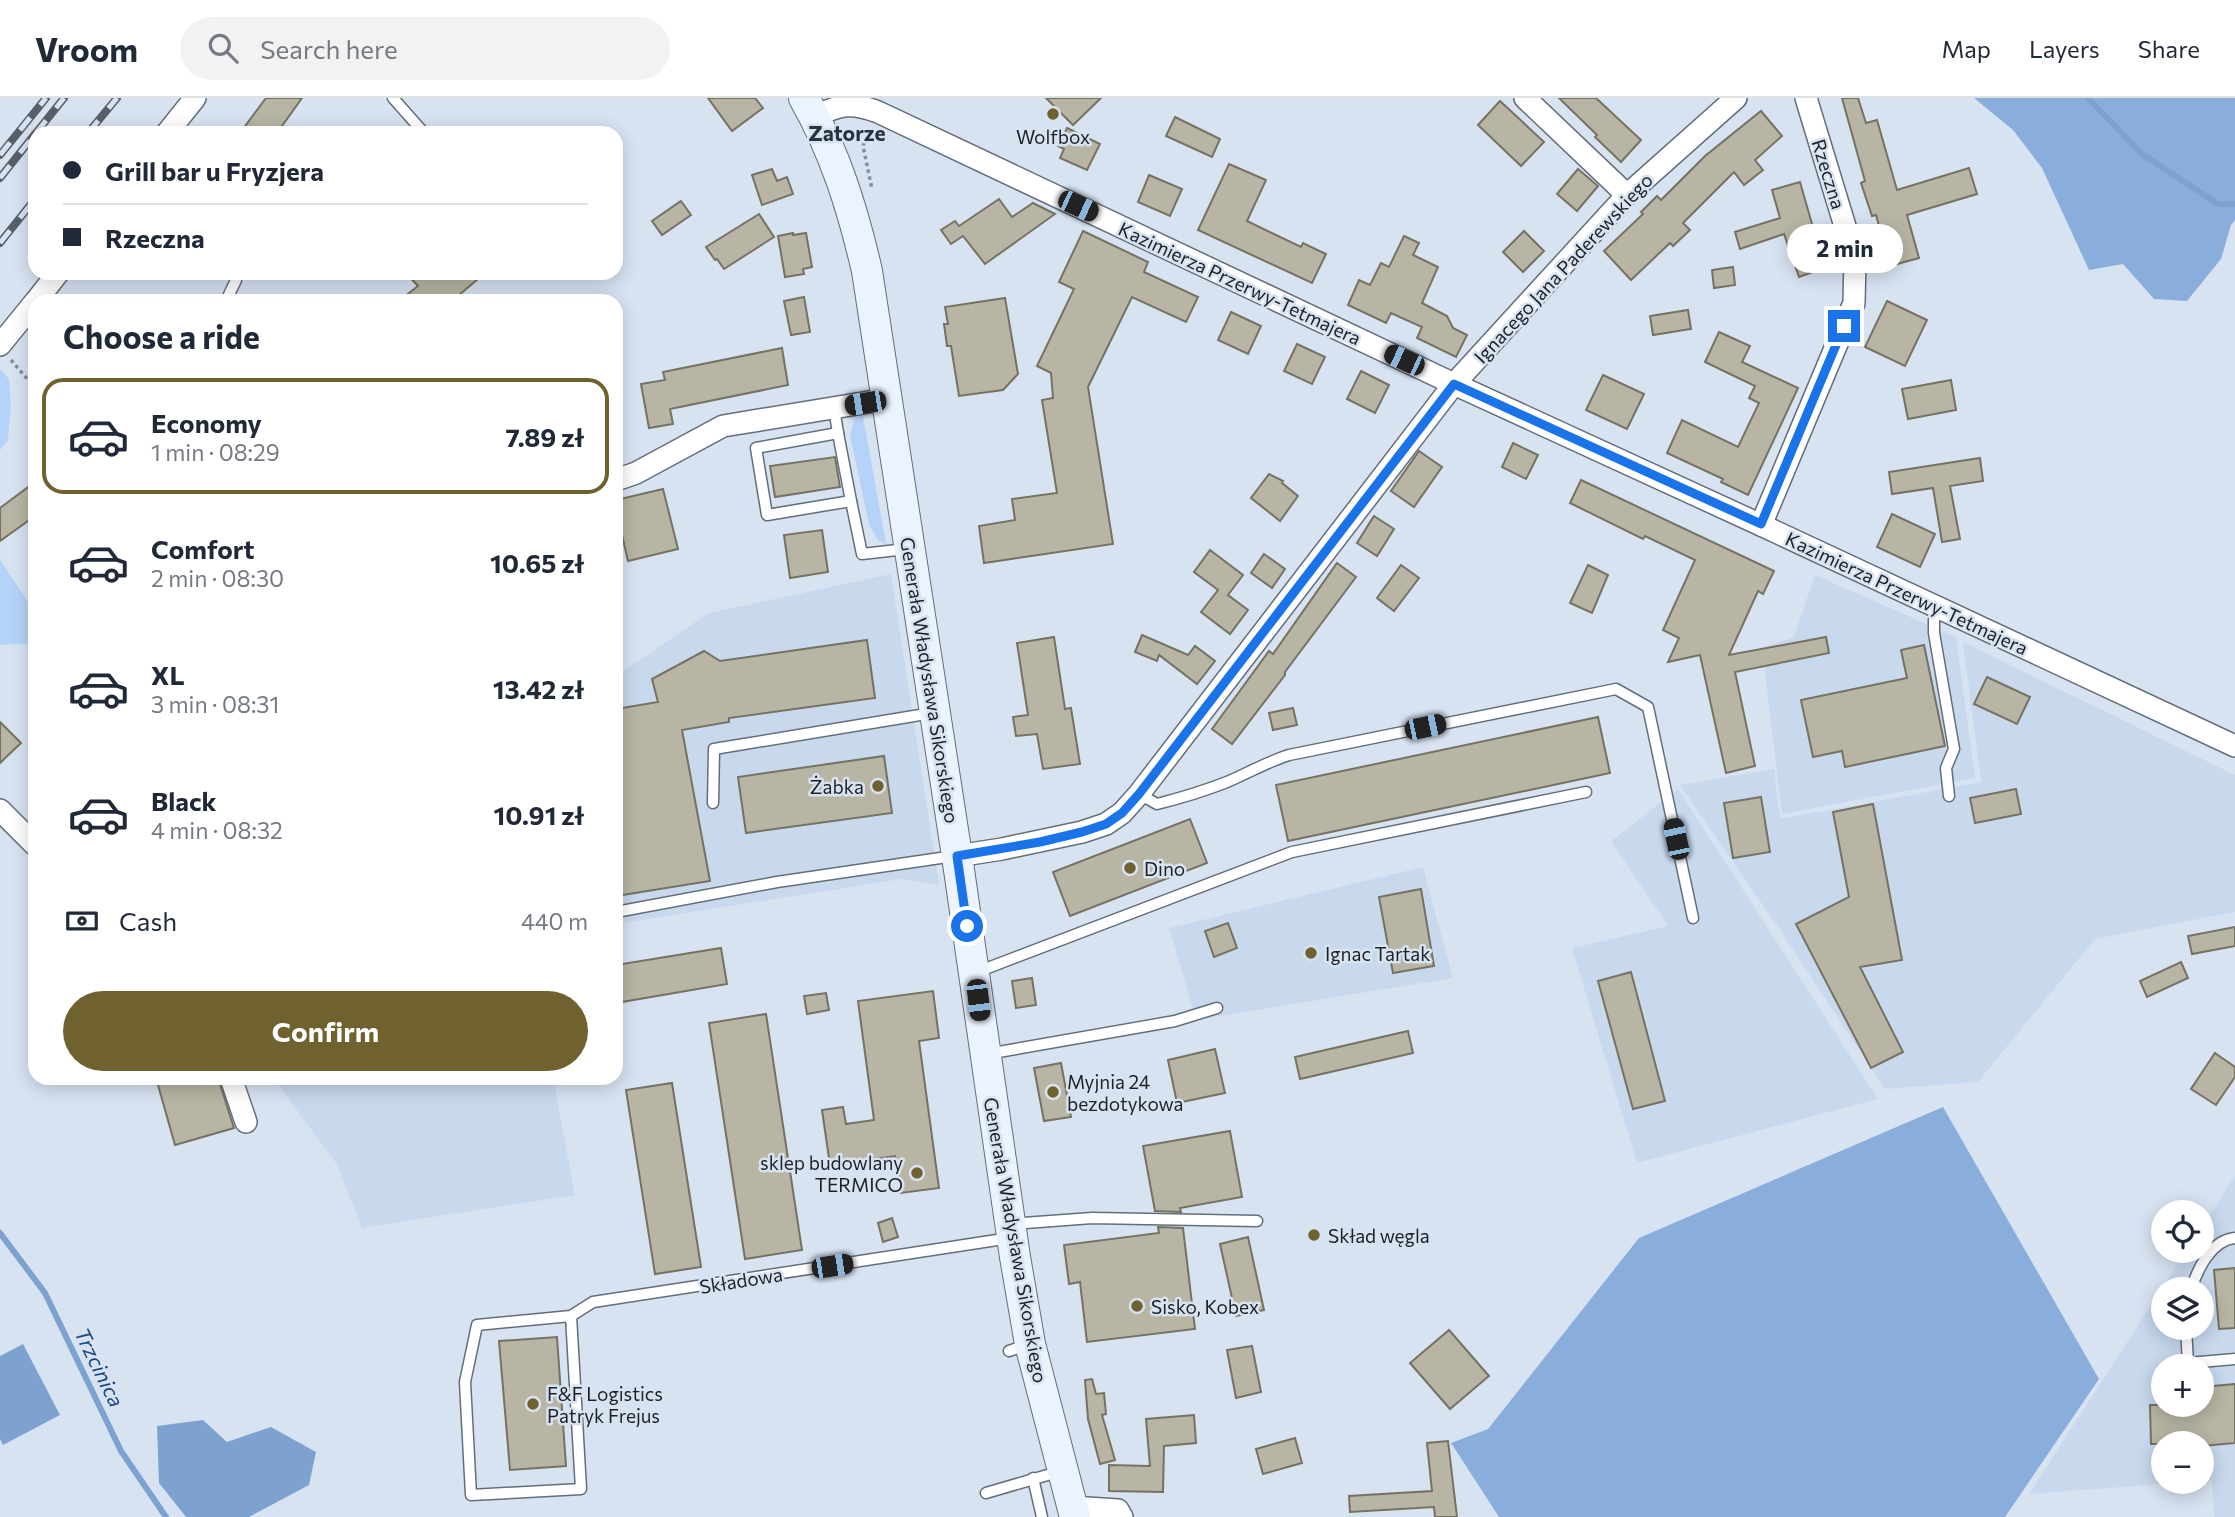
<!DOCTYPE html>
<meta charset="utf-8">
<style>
body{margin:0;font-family:Commissioner,sans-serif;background:#f2f2f3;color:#1f2937;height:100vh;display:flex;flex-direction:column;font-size:26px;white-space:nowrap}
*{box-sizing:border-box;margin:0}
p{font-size:23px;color:#747a83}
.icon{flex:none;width:38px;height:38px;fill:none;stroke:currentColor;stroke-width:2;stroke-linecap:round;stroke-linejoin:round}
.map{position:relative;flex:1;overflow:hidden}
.details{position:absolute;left:28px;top:196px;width:595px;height:791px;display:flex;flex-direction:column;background:#fff;border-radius:21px;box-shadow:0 4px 18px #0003}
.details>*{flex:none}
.top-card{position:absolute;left:28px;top:28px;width:595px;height:154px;border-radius:21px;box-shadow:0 4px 18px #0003;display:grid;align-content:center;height:154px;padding:0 35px;background:#fff}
.buttons{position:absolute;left:2151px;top:1102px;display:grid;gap:14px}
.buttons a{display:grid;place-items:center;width:63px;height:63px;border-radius:50%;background:#fff;box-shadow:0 4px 18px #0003;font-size:35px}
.end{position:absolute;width:32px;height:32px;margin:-16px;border:9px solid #1a73e8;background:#fff;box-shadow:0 0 0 4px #fff}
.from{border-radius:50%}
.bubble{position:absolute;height:49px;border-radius:24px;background:#fff;box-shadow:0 4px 18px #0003;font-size:23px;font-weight:700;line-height:49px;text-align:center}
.car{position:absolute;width:21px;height:42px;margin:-21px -10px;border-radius:9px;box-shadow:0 0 5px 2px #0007;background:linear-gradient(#222 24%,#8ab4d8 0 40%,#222 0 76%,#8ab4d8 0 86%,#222 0)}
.top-card b{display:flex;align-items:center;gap:24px;height:66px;font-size:26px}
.top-card b+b{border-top:2px solid #e0e1e3}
.top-card i{width:18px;height:18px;background:#1f2937}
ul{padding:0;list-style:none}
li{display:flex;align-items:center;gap:21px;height:116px;margin:0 14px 10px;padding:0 21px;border:4px solid transparent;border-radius:21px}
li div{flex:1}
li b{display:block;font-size:26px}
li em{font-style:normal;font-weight:700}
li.selected{border-color:#6f622f}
li>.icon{width:63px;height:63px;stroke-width:1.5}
h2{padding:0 35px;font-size:32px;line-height:84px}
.pay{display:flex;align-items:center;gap:18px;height:77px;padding:0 35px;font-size:26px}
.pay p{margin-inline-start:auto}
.primary-button{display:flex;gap:14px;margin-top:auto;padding:14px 35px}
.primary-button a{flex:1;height:80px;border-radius:42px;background:#6f622f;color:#fff;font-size:28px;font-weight:700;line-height:80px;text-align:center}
header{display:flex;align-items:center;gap:42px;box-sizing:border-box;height:98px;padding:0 35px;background:#fff;border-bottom:2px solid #e0e1e3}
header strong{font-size:33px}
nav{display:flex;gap:38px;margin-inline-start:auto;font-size:24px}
.search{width:490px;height:63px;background:#f2f2f3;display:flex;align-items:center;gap:18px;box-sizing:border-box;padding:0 24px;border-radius:38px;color:#747a83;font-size:26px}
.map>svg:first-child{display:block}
.built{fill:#c8d9ee;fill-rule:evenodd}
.green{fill:#b5d3f9}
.forest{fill:#8aaedc}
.water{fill:#7ea2cf}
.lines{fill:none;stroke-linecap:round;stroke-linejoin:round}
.stream{stroke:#7ea2cf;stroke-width:6}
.building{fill:#b9b5a4;stroke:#767263;stroke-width:2}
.service-casing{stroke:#636e7b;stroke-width:13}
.minor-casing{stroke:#636e7b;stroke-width:24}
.secondary-casing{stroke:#636e7b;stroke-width:32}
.path{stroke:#868e99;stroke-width:3.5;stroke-dasharray:3.5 3.5;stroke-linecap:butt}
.service{stroke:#fff;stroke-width:10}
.minor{stroke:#fff;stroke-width:21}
.secondary{stroke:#eaf3fe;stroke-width:30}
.rail-casing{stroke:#595f68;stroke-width:8}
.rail{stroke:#d8e3f2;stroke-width:5;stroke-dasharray:16;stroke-linecap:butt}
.route{stroke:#1a73e8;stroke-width:9}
.poi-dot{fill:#6f622f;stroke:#d8e3f2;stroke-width:2.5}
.labels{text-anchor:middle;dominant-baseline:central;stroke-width:5;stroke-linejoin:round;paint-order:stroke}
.poi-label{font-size:19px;fill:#1d2127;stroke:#d8e3f2;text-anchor:start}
.street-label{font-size:19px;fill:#1d2127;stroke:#d8e3f2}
.neighbourhood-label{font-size:21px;font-weight:bold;fill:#29313d;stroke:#d8e3f2}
.water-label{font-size:21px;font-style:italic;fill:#194981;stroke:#d8e3f2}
</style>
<header>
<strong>Vroom</strong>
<div class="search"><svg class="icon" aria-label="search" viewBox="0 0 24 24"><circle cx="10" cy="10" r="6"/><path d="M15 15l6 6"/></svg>Search here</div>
<nav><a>Map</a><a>Layers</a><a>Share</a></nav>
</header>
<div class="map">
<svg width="2235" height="1419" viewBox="0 0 2235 1419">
<rect width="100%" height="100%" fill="#d8e3f2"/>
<g class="built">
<polygon points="891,476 939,787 902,781 616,826 616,578 709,515"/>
<polygon points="1815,477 1956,539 1975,680 1782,716 1762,550 1794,539"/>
<polygon points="1963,544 2235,677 2235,814 2095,841 1978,984 1885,991 1780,832 1680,687 1774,671 1780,721 1981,684"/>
<polygon points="1678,691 1878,1001 1637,1065 1572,850 1668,828 1611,743"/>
<polygon points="1423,769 1453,880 1196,922 1169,830"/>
<polygon points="273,980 553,980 575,1097 362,1130 336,1065"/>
<path d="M2235 1077V1419H2214L2212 1383 2202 1384V1346H2163V1384H2191L2029 1396 2186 1153H2202V1129ZM2163 1192H2202V1230H2163ZM2163 1269H2202V1307H2163Z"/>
</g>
<g class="green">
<polygon points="0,271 9,281 11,308 8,342 0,352"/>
<polygon points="863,318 886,446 878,442 869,426 850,338 854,322"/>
<polygon points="0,462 35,514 35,545 0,547"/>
</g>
<g class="forest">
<polygon points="1974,0 2235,0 2235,122 2231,127 2221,161 2187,203 2154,201 2123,166 2089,172 2042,70 2013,32"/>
<polygon points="1943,1009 2099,1281 2005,1419 1499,1419 1451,1345 1488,1331 1639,1140"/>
</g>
<g class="water">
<polygon points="23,1246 60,1317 3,1347 0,1341 0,1258"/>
<polygon points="203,1322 227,1344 271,1329 316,1354 309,1387 249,1419 186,1419 159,1385 157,1328"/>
</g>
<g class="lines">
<g class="stream">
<polyline points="2088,0 2142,56 2218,106 2235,106"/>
<polyline points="0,1135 45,1195 121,1353 166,1419"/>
</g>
</g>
<g class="building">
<polygon points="266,0 302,0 277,35 240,35"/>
<polygon points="708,0 755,0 763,10 732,33"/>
<polygon points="1046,0 1101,0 1073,27"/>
<polygon points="1559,0 1596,0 1641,42 1621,64 1595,39 1597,37"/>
<polygon points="1842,0 1858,0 1866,25 1877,22 1897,92 1969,70 1977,96 1907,117 1919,160 1890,168 1876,117 1872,118 1861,85 1865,83"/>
<polygon points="1500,3 1544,44 1521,68 1478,27"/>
<polygon points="1761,13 1782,38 1755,62 1763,72 1744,87 1734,74 1683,125 1690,132 1673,148 1670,145 1631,182 1604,153 1643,116 1641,114 1657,98 1661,102 1705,58"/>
<polygon points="1175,19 1220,41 1212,59 1166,38"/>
<polygon points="1067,30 1100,46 1087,72 1060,60 1064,51 1058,48"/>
<polygon points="1229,66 1266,82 1247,123 1301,149 1303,145 1326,156 1312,185 1198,132"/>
<polygon points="772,71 777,83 787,79 793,96 762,107 752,77"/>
<polygon points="1578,71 1598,88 1577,113 1557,96"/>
<polygon points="1149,77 1182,91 1170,118 1138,104"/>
<polygon points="1800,84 1814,133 1827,169 1799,179 1784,136 1740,151 1735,134 1780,120 1772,92"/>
<polygon points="999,101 1012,119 1033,105 1055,116 985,166 963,138 951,146 941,132 955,123 959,128"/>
<polygon points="681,103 691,117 662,137 652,123"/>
<polygon points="759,116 774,139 724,171 717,161 715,162 706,149"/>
<polygon points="1083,133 1148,164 1144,174 1198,199 1186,224 1132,199 1088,289 1113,446 984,465 979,428 1015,422 1012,401 1057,395 1042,302 1053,300 1051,275 1037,268 1074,191 1059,184"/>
<polygon points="1524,133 1544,153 1523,174 1503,154"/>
<polygon points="793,135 793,137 806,135 812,169 803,171 804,176 785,179 778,138"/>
<polygon points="1404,138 1419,145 1413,157 1438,169 1422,205 1447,218 1453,230 1467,237 1456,259 1417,240 1422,229 1391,215 1386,225 1348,207 1359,182 1370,187 1381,165 1389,169"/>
<polygon points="1733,169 1735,187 1714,190 1712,172"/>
<polygon points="406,175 485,175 452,203 399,203 418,188"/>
<polygon points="804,199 810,234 791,237 784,203"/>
<polygon points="1005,200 1018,276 1003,292 959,298 951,248 947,248 944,226 948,226 945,209"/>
<polygon points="1887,203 1927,222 1905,268 1865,249"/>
<polygon points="1688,212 1691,231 1653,237 1650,218"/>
<polygon points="1231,214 1261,228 1248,256 1218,242"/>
<polygon points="1719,234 1750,248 1742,264 1798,290 1748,397 1721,384 1723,381 1667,355 1682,322 1738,349 1759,305 1749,300 1755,288 1705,264"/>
<polygon points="1297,246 1325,259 1312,286 1284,273"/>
<polygon points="782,250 788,287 670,311 673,326 649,330 641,286 665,282 663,274"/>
<polygon points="1361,273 1389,287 1375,315 1347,301"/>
<polygon points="1603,277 1644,296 1627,331 1586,312"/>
<polygon points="1951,282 1956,312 1908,321 1902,291"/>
<polygon points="1513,345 1538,357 1526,381 1502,369"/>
<polygon points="1419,353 1442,369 1414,409 1391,393"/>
<polygon points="835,359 840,389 775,399 770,368"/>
<polygon points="1980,360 1983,383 1950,388 1960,441 1942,444 1933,390 1892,396 1889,374"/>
<polygon points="1269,376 1283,383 1282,385 1298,398 1280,423 1251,400"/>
<polygon points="1581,382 1774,473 1763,496 1758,493 1729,557 1826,539 1829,555 1735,574 1755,668 1726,675 1700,557 1668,564 1679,540 1663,532 1695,462 1645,438 1643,441 1570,405"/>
<polygon points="35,384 35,418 0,443 0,410"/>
<polygon points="663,391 678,451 628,463 616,411 616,402"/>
<polygon points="1892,416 1935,436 1920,469 1877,449"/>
<polygon points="1374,418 1394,431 1377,458 1357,445"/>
<polygon points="822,432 828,474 790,480 784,437"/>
<polygon points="1210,452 1243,477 1228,497 1248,512 1230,536 1201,514 1218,492 1194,474"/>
<polygon points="1264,456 1285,471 1272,490 1251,475"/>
<polygon points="1337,465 1356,479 1285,574 1285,577 1232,646 1212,631 1269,553 1273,556"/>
<polygon points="1401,467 1419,480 1394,513 1377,500"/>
<polygon points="1588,467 1608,477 1592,515 1570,505"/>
<polygon points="1142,537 1188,557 1195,548 1215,563 1197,586 1159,557 1157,563 1135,554"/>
<polygon points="1054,539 1065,611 1071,610 1080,666 1043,671 1037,636 1016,638 1013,619 1028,617 1017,545"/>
<polygon points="867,542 875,600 729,620 729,624 682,632 710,783 616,798 616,656 622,655 616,611 658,604 652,581 704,553 720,563"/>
<polygon points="1924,547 1945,648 1845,669 1842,653 1813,659 1801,602 1907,580 1901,552"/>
<polygon points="1987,579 2030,599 2017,626 1974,606"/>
<polygon points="1293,610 1297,627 1273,632 1269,615"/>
<polygon points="1598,619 1610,675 1288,743 1276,687"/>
<polygon points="0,624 21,645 0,665"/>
<polygon points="884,658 892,715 746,735 738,679"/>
<polygon points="2016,691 2021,716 1975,725 1970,700"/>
<polygon points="1761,699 1770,754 1733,760 1724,705"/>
<polygon points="1873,706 1902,862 1860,869 1903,954 1871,970 1796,826 1849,799 1833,714"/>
<polygon points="1190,721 1207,765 1070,818 1053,774"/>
<polygon points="1421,791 1434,868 1393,875 1379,799"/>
<polygon points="1228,825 1237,850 1214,859 1205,833"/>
<polygon points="2235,829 2235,848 2192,856 2188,838"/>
<polygon points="721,850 727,886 616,905 616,867"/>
<polygon points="2181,864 2188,880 2147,899 2140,883"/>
<polygon points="1631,874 1665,1003 1633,1011 1598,883"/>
<polygon points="1032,880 1036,907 1016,910 1012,883"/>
<polygon points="933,893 939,940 919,943 939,1090 901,1095 895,1058 830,1067 822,1012 843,1009 846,1026 874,1022 858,903"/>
<polygon points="826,895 829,912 807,916 804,898"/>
<polygon points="766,916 802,1152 745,1161 709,925"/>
<polygon points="1408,933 1413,955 1300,981 1295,959"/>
<polygon points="1215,951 1225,995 1177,1005 1168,962"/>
<polygon points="2215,955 2235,969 2235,979 2216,1007 2191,991"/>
<polygon points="1061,965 1071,1019 1044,1023 1034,970"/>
<polygon points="156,980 218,980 234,1030 175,1047"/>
<polygon points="672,985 701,1169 655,1176 626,992"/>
<polygon points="1230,1033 1242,1099 1180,1110 1181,1114 1155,1113 1143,1048"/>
<polygon points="892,1120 898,1139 883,1144 878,1125"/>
<polygon points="1158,1129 1183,1130 1195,1231 1087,1244 1080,1184 1069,1186 1064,1147 1159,1135"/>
<polygon points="1248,1139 1264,1212 1236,1218 1220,1146"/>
<polygon points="2235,1170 2235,1230 2219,1231 2214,1172"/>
<polygon points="1449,1232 1489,1278 1450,1311 1410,1265"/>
<polygon points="557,1239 566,1368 510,1372 499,1243"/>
<polygon points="1252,1248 1261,1294 1236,1300 1227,1252"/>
<polygon points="1092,1281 1096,1296 1104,1295 1106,1316 1102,1317 1115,1362 1100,1366 1088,1321 1085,1282"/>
<polygon points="2235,1286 2235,1345 2202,1348 2202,1346 2151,1346 2150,1307 2202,1307 2202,1289"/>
<polygon points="1194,1317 1196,1345 1164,1348 1163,1394 1109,1393 1109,1367 1150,1368 1146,1321"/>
<polygon points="1295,1340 1302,1365 1263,1376 1256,1351"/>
<polygon points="1448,1343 1457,1419 1435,1419 1434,1409 1350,1414 1349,1398 1432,1393 1427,1345"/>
</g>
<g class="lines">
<g class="service-casing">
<g id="service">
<polyline points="393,0 424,35"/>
<polyline points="226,203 236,182 234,175"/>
<polyline points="834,310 838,335 756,350 767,417 851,403 862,456 906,451"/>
<polyline points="838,335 851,403"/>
<polyline points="1940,510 1934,522 1934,535 1954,651 1946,670 1949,698"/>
<path d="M1139 696 1157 706C1181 700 1204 693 1227 684 1248 675 1267 664 1289 657L1616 591 1648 609 1693 820"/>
<polyline points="713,705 714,651 932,615"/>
<polyline points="616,814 777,784 954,758"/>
<polyline points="977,874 1292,754 1586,694"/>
<polyline points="987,956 1175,923 1217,910"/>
<polyline points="1011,1126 1092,1120 1257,1123"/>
<path d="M2191 1192C2197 1172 2211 1142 2235 1140"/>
<polyline points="571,1218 477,1227 465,1284 471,1397 581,1391 571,1218 593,1204 1010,1140"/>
<polyline points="2186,1230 2188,1265 2235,1261"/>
<polyline points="1009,1253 1029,1246"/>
<polyline points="1033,1380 1042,1419"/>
<polyline points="986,1395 1061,1373"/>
</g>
</g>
<g class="minor-casing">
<g id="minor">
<polyline points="1525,0 1627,97"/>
<path d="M815 19C839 6 852 4 878 14L1454 286 1761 427 2235 648"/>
<polyline points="167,35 195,0"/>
<polyline points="36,203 58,175"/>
<polyline points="0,247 35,204"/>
<polyline points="616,382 636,375 723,328 887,301"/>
<polyline points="1761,427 1854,205 1855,161 1806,0"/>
<polyline points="0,712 35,747"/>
<polyline points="957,758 1002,751 1082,734 1106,726 1122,715 1139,696 1454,286 1627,97 1736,0"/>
<polyline points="231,980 246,1024"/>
<polyline points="1072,1409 1118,1412 1122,1419"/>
</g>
</g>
<g class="secondary-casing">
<path id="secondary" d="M804 0C835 54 853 112 867 173L957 758 1015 1159 1030 1246 1075 1419"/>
</g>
<g class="path">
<polyline points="869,31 863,48 872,91"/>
<polyline points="11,262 35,290"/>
</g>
<use href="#service" class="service"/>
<use href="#minor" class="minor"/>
<use href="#secondary" class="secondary"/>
<g class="rail-casing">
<g id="rail">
<polyline points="36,35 64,0"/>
<polyline points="88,35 117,0"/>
<polyline points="0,57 46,0"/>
<polyline points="0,80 35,36"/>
<polyline points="0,145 35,101"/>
</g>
</g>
<use href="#rail" class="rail"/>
</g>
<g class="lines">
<polyline class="route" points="967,828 957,758 1040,744 1082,734 1106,726 1122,715 1139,696 1454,286 1761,426 1844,228"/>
</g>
<g class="poi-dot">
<circle cx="1053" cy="16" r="7"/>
<circle cx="878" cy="688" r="7"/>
<circle cx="1130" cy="770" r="7"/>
<circle cx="1311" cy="855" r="7"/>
<circle cx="1053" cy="994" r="7"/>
<circle cx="917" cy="1075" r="7"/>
<circle cx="1314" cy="1137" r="7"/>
<circle cx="1137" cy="1208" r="7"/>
<circle cx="533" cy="1306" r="7"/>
</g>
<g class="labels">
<g class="poi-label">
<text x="1053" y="38" text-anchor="middle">Wolfbox</text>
<text x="864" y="688" text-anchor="end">Żabka</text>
<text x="1144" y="770">Dino</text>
<text x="1325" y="855">Ignac Tartak</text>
<text x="1067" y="983">Myjnia 24<tspan x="1067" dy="22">bezdotykowa</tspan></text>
<text x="903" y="1064" text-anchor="end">sklep budowlany<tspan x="903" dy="22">TERMICO</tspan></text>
<text x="1328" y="1137">Skład węgla</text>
<text x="1151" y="1208">Sisko, Kobex</text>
<text x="547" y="1295">F&amp;F Logistics<tspan x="547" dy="22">Patryk Frejus</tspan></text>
</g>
<g class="street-label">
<text transform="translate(1829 76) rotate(73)">Rzeczna</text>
<text transform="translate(1563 170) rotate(-47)">Ignacego Jana Paderewskiego</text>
<text transform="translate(1240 185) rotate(25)">Kazimierza Przerwy-Tetmajera</text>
<text transform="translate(1907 495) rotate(25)">Kazimierza Przerwy-Tetmajera</text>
<text transform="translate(930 582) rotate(81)">Generała Władysława Sikorskiego</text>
<text transform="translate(1016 1142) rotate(80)">Generała Władysława Sikorskiego</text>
<text transform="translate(741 1182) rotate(-9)">Składowa</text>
</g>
<g class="neighbourhood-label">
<text x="847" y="34">Zatorze</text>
</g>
<g class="water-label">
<text transform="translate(100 1269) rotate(64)">Trzcinica</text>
</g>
</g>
</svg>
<div class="buttons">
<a><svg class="icon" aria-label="locate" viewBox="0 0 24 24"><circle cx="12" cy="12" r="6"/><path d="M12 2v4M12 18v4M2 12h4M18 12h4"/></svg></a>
<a><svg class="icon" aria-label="layers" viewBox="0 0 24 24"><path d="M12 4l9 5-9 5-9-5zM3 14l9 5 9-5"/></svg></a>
<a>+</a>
<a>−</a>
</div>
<i class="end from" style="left:967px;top:828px"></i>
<i class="end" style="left:1844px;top:228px"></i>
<div class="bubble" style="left:1787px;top:126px;width:116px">2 min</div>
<i class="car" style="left:1078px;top:108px;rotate:115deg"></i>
<i class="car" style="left:1404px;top:262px;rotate:295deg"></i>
<i class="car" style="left:865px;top:305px;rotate:261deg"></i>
<i class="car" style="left:1425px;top:629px;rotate:78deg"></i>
<i class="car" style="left:1676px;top:741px;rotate:348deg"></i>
<i class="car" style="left:978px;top:902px;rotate:173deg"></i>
<i class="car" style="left:832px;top:1168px;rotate:81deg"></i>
<div class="top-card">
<b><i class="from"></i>Grill bar u Fryzjera</b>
<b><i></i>Rzeczna</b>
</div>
<section class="details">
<h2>Choose a ride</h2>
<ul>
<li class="selected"><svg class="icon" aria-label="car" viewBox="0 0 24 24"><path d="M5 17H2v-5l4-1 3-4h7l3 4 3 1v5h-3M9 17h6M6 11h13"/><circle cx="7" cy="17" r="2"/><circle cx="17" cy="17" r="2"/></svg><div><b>Economy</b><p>1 min · 08:29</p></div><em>7.89 zł</em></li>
<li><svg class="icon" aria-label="car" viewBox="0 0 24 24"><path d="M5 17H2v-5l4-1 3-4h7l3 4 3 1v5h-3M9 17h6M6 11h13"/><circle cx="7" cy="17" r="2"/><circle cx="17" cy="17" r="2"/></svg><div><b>Comfort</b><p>2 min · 08:30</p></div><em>10.65 zł</em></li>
<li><svg class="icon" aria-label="car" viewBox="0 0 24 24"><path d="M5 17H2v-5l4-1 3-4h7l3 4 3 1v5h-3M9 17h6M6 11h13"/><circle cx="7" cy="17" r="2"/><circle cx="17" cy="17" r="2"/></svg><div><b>XL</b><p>3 min · 08:31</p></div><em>13.42 zł</em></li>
<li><svg class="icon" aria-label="car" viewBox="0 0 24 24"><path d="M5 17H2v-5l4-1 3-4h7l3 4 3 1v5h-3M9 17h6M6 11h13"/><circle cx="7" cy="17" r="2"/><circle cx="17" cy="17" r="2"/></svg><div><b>Black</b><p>4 min · 08:32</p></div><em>10.91 zł</em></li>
</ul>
<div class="pay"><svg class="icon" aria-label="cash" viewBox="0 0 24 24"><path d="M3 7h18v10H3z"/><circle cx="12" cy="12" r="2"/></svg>Cash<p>440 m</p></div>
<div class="primary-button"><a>Confirm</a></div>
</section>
</div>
